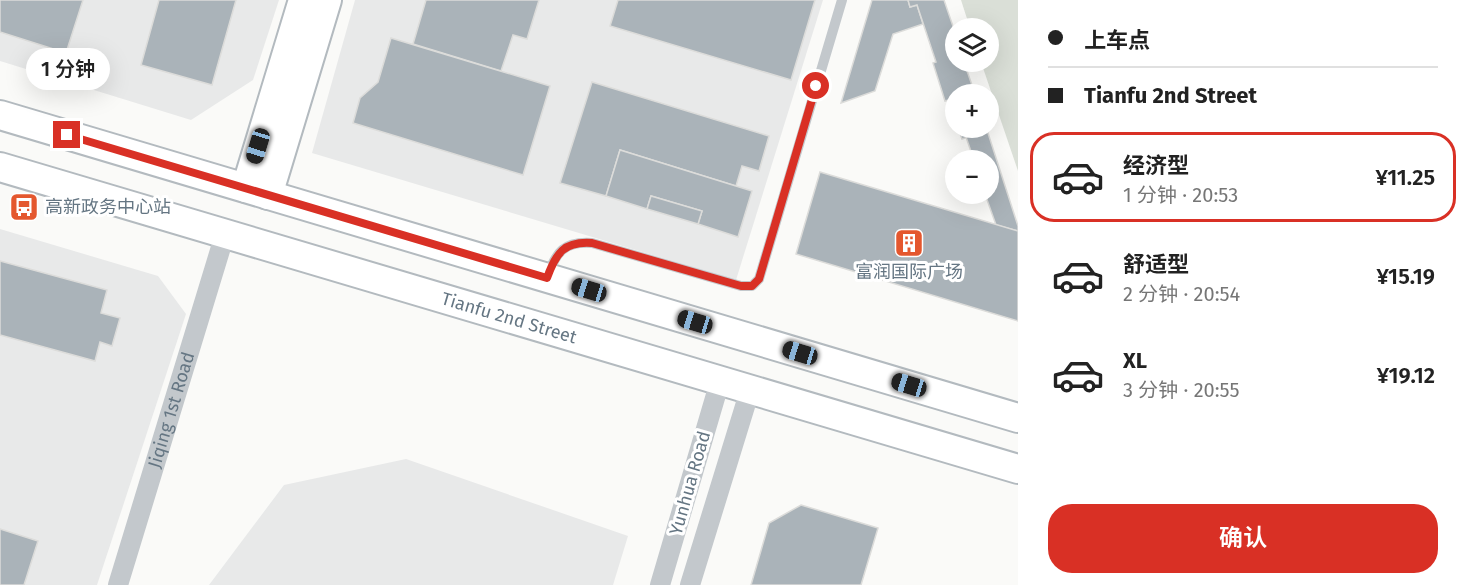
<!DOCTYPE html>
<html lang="zh">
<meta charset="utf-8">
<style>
body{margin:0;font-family:"Fira Sans","Noto Sans SC",sans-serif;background:#f2f2f2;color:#222;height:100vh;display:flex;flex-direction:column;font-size:22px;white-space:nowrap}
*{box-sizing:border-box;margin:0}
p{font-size:20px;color:#767676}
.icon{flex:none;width:33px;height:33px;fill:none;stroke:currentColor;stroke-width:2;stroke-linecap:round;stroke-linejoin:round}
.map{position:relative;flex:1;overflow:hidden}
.drawer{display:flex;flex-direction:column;background:#fff;width:450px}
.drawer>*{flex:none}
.top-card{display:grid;align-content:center;height:132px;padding:0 30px;background:#fff}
.buttons{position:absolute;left:945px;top:18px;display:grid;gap:12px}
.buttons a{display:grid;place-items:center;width:54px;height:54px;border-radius:50%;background:#fff;box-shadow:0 6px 24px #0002;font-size:30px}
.end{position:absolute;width:27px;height:27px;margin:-14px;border:8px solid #d93025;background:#fff;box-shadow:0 0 0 3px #fff}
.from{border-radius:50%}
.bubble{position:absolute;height:42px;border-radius:21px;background:#fff;box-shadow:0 6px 24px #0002;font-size:20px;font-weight:600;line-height:42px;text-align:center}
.car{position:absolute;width:18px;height:36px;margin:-18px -9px;border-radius:8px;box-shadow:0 0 4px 2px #0007;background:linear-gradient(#222 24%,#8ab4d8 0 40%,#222 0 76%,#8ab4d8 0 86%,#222 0)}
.top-card b{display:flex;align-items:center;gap:21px;height:57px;font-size:22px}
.top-card b+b{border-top:2px solid #e0e0e0}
.top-card i{width:15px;height:15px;background:#222}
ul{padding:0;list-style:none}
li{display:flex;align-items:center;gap:18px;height:90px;margin:0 12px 9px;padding:0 18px;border:3px solid transparent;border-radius:24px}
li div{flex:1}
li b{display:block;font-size:22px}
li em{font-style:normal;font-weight:600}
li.current{border-color:#d93025}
li>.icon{width:54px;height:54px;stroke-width:1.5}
.cta{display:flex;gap:12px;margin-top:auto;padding:12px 30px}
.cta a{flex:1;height:69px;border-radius:24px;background:#d93025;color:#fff;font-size:24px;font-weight:600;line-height:69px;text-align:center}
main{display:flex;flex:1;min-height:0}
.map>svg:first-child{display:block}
.built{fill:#e8e9e9}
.green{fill:#dadfd7}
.building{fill:#aab3b9;stroke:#dcdcda;stroke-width:1.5}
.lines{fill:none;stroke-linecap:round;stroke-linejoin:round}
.secondary-casing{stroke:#b3babf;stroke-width:32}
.lane{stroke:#c3c8cc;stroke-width:10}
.street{stroke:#c3c8cc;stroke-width:20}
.secondary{stroke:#fff;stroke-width:28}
.route{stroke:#d93025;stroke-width:8}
.labels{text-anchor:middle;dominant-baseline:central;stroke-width:6;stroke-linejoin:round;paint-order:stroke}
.poi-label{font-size:18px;fill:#657683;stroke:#fff;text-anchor:start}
.street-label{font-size:18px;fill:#657683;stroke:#fff}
</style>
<main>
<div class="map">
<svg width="1018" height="585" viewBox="0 0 1018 585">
<rect width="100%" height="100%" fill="#fafaf8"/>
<g class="built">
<polygon points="0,0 279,0 253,80 191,120 0,61"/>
<polygon points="355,0 823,0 736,280 312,153"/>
<polygon points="0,229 158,276 186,314 97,585 0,585"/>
<polygon points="406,459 628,536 613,585 209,585 284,485"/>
</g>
<polygon class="green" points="961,0 1018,0 1018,171 981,62 988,62 988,28 970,28"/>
<g class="building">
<polygon points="0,0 83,0 66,53 0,32"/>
<polygon points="159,0 236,0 212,85 141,65"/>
<polygon points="426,0 539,0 527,39 513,35 501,71 413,44"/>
<polygon points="618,0 815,0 791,80 610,26"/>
<polygon points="872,0 908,0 910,7 917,5 923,24 893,34 875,91 841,103"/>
<polygon points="908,0 944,0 956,35 956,62 964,62 975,94 956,94 956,120 949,100 945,101 933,63 936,62 917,5 910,7"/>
<polygon points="391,38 550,86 523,175 353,123 360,98 378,82"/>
<polygon points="592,82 769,136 759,171 742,166 736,186 620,150 606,196 560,183"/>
<polygon points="958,128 986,128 987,130 962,139"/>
<polygon points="987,130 1018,226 1018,231 996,225 985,194 988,194 988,160 974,160 966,137"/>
<polygon points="620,150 752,191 738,237 698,224 702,211 651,196 647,209 606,196"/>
<polygon points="820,172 1018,231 1018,321 796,254"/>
<polygon points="651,196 702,211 698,224 647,209"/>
<polygon points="0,261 107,290 101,313 120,318 112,346 100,342 95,361 0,335"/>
<polygon points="801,505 878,528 861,585 751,585 769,523"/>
<polygon points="0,529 38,541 24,585 0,585"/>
</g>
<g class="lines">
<g class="secondary-casing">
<g id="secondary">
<polyline points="0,115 1018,418"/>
<path id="s2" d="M0 167 1018 469"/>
<polyline points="246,188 303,0"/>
<polyline points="268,195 327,0"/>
</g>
</g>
<path class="lane" d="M547 277C556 252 564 241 592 243L741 286H752L759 279 842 0"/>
<g class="street">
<path id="s1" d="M118 585 225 234"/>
<polyline points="660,585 720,381"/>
<polyline points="690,585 750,390"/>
</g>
<use href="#secondary" class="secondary"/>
</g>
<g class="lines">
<path class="route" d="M67 135 547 278C556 253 564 241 592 243L741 286H752L759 279 816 86"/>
</g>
<defs>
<g id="bus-square" transform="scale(1.5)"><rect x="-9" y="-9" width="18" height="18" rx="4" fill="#e4572e" stroke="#fff"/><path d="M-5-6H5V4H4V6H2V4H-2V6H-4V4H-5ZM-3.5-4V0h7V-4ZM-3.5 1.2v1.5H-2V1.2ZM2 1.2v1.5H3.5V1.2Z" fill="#fff"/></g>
<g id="building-square" transform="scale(1.5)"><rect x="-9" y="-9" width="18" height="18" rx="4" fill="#e4572e" stroke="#fff"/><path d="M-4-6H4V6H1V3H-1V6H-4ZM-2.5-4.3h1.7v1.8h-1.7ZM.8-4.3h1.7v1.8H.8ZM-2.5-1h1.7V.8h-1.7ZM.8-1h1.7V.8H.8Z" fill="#fff"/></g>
</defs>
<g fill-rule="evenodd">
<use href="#bus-square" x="24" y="207"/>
<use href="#building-square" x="909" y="243"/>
</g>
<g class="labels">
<g class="poi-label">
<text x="45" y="207">高新政务中心站</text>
<text x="909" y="272" text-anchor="middle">富润国际广场</text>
</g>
<g class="street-label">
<text stroke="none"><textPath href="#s2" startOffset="531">Tianfu 2nd Street</textPath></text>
<text stroke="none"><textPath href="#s1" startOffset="183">Jiqing 1st Road</textPath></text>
<text transform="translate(690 483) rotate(-74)">Yunhua Road</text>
</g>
</g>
</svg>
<div class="buttons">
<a><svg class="icon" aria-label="layers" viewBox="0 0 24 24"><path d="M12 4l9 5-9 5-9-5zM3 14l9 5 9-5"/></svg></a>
<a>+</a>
<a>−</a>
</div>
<i class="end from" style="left:816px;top:86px"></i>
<i class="end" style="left:67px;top:135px"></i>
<div class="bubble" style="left:26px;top:48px;width:84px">1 分钟</div>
<i class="car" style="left:258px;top:146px;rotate:197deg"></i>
<i class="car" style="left:589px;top:290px;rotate:287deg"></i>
<i class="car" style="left:695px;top:322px;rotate:287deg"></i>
<i class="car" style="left:800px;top:353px;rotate:287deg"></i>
<i class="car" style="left:909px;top:385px;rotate:287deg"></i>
</div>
<section class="drawer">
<div class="top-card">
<b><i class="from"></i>上车点</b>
<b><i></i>Tianfu 2nd Street</b>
</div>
<ul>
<li class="current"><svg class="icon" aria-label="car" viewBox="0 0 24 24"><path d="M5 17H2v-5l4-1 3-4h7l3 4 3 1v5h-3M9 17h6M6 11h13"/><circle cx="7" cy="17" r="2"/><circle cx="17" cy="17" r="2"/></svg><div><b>经济型</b><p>1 分钟 · 20:53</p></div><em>¥11.25</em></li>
<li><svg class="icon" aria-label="car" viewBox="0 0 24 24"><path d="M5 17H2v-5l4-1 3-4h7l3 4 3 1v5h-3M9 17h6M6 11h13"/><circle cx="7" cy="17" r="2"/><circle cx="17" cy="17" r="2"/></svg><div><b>舒适型</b><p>2 分钟 · 20:54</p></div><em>¥15.19</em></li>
<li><svg class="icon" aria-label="car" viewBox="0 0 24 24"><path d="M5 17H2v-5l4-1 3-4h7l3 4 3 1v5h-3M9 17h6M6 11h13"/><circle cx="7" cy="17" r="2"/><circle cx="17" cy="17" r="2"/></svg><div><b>XL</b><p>3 分钟 · 20:55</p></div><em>¥19.12</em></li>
</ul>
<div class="cta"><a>确认</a></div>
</section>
</main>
